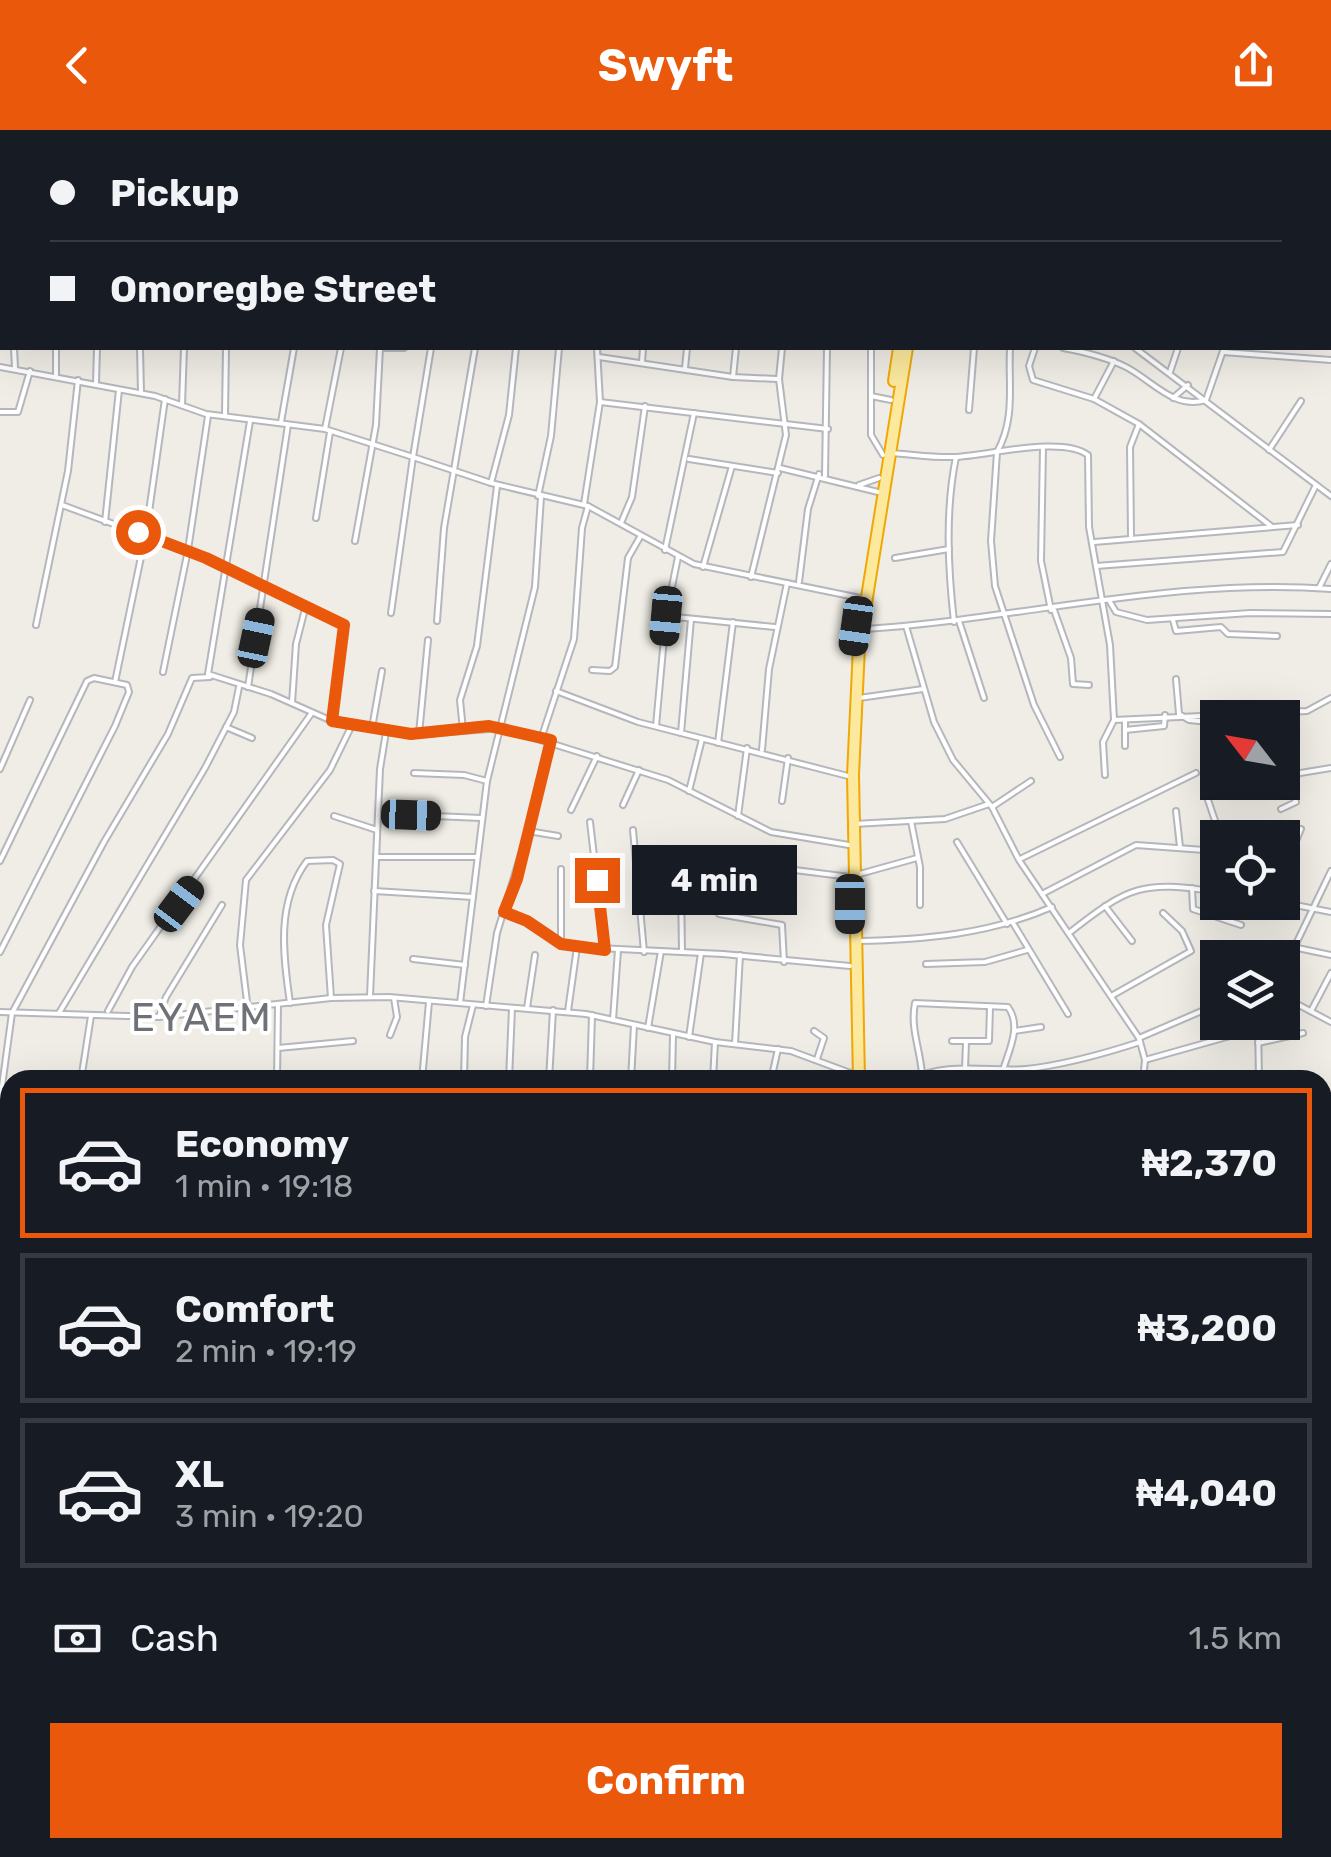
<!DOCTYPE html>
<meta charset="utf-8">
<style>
body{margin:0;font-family:Rubik,sans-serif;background:#242831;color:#f1f3f6;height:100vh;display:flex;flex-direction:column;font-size:38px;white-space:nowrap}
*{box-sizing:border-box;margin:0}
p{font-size:32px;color:#9ea1a6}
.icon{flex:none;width:55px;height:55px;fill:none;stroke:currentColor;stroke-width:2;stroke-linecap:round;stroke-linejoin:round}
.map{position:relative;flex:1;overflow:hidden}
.details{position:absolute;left:0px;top:940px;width:1332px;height:788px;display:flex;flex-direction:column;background:#171b24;border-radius:30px 30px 0 0;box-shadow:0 10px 40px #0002}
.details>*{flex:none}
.banner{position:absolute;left:0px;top:0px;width:1332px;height:220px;box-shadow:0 10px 40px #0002;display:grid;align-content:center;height:220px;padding:0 50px;background:#171b24}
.needle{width:65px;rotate:301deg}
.buttons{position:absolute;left:1200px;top:570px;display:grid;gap:20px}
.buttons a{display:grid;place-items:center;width:100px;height:100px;border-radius:0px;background:#171b24;box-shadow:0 10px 40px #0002;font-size:50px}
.end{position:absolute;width:45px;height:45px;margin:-22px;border:12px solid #ea580c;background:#fff;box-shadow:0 0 0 5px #fff}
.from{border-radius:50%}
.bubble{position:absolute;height:70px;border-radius:0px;background:#171b24;box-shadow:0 10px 40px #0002;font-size:32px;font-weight:700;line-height:70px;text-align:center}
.car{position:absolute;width:30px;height:60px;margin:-30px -15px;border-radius:12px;box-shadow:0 0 8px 2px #0007;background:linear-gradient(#222 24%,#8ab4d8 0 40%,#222 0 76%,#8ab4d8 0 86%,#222 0)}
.banner b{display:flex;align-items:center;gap:35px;height:95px;font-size:38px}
.banner b+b{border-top:2px solid #363941}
.banner i{width:25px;height:25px;background:#f1f3f6}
ul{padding:18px 0 0;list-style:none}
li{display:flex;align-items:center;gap:30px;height:150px;margin:0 20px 15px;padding:0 30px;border:5px solid #363941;border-radius:0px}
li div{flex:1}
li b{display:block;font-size:38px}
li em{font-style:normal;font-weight:700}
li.active{border-color:#ea580c}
li>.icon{width:90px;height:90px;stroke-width:1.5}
.pay{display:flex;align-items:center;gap:25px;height:110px;padding:0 50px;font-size:38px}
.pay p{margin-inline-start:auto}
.button{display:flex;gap:20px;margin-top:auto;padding:20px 50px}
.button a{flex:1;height:115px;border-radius:0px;background:#ea580c;color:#fff;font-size:40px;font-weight:700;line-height:115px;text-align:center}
header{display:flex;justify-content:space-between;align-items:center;height:130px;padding:0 50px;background:#ea580c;color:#fff;font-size:45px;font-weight:700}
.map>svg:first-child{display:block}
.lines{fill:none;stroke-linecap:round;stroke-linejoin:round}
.minor-casing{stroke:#b5b7bc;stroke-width:8}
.tertiary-casing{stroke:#b5b7bc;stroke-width:10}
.trunk-casing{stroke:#efa805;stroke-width:14}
.minor{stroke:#fff;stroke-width:4}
.tertiary{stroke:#fff;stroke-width:6}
.trunk{stroke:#fce99e;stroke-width:10}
.route{stroke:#ea580c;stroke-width:12}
.labels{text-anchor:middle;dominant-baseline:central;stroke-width:8;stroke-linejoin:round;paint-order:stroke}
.quarter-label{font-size:40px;letter-spacing:2.5px;fill:#6e7277;stroke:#fff}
</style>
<header><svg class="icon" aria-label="back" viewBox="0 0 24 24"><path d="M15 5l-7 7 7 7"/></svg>Swyft<svg class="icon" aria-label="share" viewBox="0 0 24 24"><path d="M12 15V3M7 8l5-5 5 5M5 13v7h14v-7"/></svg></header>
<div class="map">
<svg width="1331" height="1727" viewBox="0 0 1331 1727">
<rect width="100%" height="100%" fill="#efede5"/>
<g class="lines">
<g class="minor-casing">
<g id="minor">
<polyline points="61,2 61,0"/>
<polyline points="108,2 109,0"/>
<polyline points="152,2 153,0"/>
<polyline points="187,2 188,0"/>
<polyline points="230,2 230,0"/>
<polyline points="281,2 282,0"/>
<polyline points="331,2 331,0"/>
<polyline points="376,2 377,0"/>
<polyline points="421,2 421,0"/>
<polyline points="469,2 469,0"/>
<polyline points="515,2 515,0"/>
<polyline points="561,2 561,0"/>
<polyline points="608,2 609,0"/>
<polyline points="653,2 653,0"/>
<polyline points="700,2 700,0"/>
<polyline points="746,2 746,0"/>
<polyline points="796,2 797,0"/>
<polyline points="839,2 840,0"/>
<polyline points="886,2 887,0"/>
<polyline points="1072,2 1073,0"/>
<polyline points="1244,2 1245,0"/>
<polyline points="1288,2 1289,0"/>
<polyline points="1330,8 1331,6"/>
<polyline points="0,26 2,26"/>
<polyline points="1330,64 1331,64"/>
<polyline points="1330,132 1331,132"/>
<polyline points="1330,175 1331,175"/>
<polyline points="14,218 15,238"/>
<polyline points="140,218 141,263"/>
<polyline points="383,218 404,218"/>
<polyline points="431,218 413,327 491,353 588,376 694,434 860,468"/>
<polyline points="871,218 871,305 883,325"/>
<path d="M1010 218C1008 254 1016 288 997 322L991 411 995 456 1034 575 1060 627"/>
<polyline points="1035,218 1029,236 1033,250 1094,269 1139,294 1271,396"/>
<path d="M1063 218C1085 222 1106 227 1126 237 1153 251 1174 280 1206 270L1224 218"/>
<polyline points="1135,218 1331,366"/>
<polyline points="1223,222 1331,230"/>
<polyline points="599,227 733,247 777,249"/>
<polyline points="642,232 643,218"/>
<polyline points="0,237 155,266 206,284 325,299 413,327 391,483"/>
<polyline points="685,238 687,218"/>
<polyline points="1170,242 1178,218"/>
<polyline points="56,245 56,218"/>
<polyline points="733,247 736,218"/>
<polyline points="96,253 97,218"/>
<polyline points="871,266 891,270"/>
<polyline points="1173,268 1188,255"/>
<polyline points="1094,269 1114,231"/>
<polyline points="600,272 828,299"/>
<polyline points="182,275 184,218"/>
<polyline points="969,280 974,218"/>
<polyline points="0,282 18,282 30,241"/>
<polyline points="225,284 226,218"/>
<polyline points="250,291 208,544 271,564 332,591"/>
<polyline points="281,292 294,218"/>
<polyline points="325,299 341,218"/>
<polyline points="1043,317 1041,431 1051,480"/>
<polyline points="1269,320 1301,271"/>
<path d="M890 323C911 324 933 328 954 327 986 326 1062 305 1088 325L1089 397 1110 515 1114 590 1307 581 1331 568"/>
<polyline points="689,329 778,343"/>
<polyline points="780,338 878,362"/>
<polyline points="825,346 827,218"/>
<polyline points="491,353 509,285 516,218"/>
<polyline points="859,355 879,348"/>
<polyline points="538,366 551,306 559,218"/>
<polyline points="584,374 600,272 597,218"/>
<polyline points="62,375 206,428 344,495 332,591 411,605 502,598 668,650 771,702 849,715"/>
<polyline points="316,388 330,302"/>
<polyline points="105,392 119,260"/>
<polyline points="621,393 632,367 645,276"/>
<polyline points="1131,406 1130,317 1139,294"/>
<polyline points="355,411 376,295 380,218"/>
<polyline points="1094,412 1298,395"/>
<polyline points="665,420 694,283"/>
<polyline points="895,428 949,419"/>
<polyline points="1096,436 1283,422 1316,355"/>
<polyline points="703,437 732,336"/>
<polyline points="751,447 786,305 779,249 782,218"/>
<polyline points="799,452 808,379 819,344"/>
<polyline points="1319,458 1331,434"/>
<polyline points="1110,472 1116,482 1147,490 1250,483 1331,484"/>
<polyline points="1054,480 1071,528 1073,554 1089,555"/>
<polyline points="666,486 775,497"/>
<polyline points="1173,490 1176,501 1221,497 1228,504 1277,506"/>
<polyline points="437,491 444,398 475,218"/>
<polyline points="959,491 984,568"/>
<path d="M954 492C948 438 945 381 956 327"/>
<polyline points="36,495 68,341 78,250"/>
<polyline points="906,496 934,592 953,630 992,677 1019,730 1139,908 1145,930 1143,950"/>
<path d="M866 499C1019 489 1177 447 1331 459"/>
<polyline points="592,540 610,541 615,537 628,428 640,407"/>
<polyline points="163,542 188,420 208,286"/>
<polyline points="1176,549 1179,584 1189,590 1218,593"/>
<polyline points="115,552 146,403 165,269"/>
<polyline points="248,557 288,295"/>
<polyline points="556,561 638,592 848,646"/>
<polyline points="859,568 923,559"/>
<polyline points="292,573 296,514 306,475"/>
<polyline points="1125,591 1125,616"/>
<polyline points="656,596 666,486 678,427"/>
<polyline points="226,597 252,608"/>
<polyline points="372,598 382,541"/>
<polyline points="463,600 460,570 477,516 497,356"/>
<polyline points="1125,600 1164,596 1165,585"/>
<polyline points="681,603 691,489"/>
<polyline points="419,604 428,510"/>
<polyline points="541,609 574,509 582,398 588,376"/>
<polyline points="718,613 733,492"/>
<polyline points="762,620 769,539 787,453"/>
<polyline points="0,639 30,570"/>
<polyline points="414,643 464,645 487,651"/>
<polyline points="1105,645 1103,612 1113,592"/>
<polyline points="1282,646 1331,638"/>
<polyline points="1250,652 1259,652"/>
<polyline points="689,661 702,609"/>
<polyline points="1207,667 1221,708"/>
<polyline points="782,671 788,628"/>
<polyline points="623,675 639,640"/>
<polyline points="992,677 1031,651"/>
<polyline points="1281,679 1296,672 1288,644 1294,582"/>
<polyline points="571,680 597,626"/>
<polyline points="1176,681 1180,717"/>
<polyline points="411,685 481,688"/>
<polyline points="334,686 377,700"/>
<polyline points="738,686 747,618"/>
<polyline points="911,691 920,737 920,775"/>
<polyline points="590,692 605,820"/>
<polyline points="854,694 945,689 989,674"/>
<polyline points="633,700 644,822"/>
<polyline points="528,701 551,610"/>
<polyline points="957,712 1007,794"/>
<polyline points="376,727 476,727"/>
<polyline points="1020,729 1196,643"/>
<polyline points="0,731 87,551 94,548 127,555 129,562 115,596 0,822"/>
<polyline points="637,733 757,744 763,736 850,747"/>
<polyline points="561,739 561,815"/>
<polyline points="717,741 719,784 782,795 784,832"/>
<polyline points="1282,744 1301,699"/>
<polyline points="856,745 917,728"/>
<polyline points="681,758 682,822"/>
<polyline points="1192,758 1193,779 1241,795"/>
<polyline points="374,761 473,767"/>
<polyline points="1042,764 1136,715 1218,721"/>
<polyline points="1280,772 1331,782"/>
<polyline points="1105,776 1132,811"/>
<path d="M504 781C529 792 551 813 577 817L723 824 850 836"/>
<polyline points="1013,793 1068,884"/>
<path d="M1069 803C1129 756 1142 750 1218 762"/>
<path d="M857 811C924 810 990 804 1052 777"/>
<polyline points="1293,817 1331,825"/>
<polyline points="413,829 465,835"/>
<polyline points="926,834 985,832 1027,820"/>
<polyline points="1282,843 1331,741"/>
<polyline points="1113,865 1191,821 1182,801 1163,783"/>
<polyline points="370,866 380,639 386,602"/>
<polyline points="1282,866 1331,892"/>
<path d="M290 873C283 824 276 772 307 731L333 730 340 734 326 795 331 868"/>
<polyline points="460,873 487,651 535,457 541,367"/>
<polyline points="486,876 497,803 528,701 558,706"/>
<polyline points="527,878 535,825"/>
<polyline points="248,880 240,815 246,750 330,640 352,595"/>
<polyline points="108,881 132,837 311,584"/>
<polyline points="568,881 577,817"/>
<polyline points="1311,881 1331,843"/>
<polyline points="0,882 159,887 331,868 389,867 586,884 715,912 791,921 853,944"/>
<polyline points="59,883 205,638 234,582 239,557"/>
<polyline points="159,887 166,867 222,775"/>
<polyline points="613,890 618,820"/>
<polyline points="1258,892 1259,950"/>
<polyline points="648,898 661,821"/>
<polyline points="814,901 824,908 817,929"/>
<polyline points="1014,901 1041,897"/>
<polyline points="390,905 397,887 394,868"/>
<polyline points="689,907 701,823"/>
<polyline points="1139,908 1218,874"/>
<polyline points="952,911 989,911 990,877"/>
<polyline points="1258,913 1303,903"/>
<polyline points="735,914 740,825"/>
<polyline points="278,918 353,911"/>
<polyline points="1145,930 1255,899"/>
<polyline points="965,939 966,912"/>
<path d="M922 944C920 918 910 898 915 873L1008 877C1022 896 1009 920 1003 940"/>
<polyline points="81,950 91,886"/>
<polyline points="277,950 278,875"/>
<polyline points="422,950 429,872"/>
<polyline points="464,950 465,907 473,875"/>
<polyline points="509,950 512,878"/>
<polyline points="549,950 553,880"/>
<polyline points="590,950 592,885"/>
<polyline points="631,950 634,895"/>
<polyline points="672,950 673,905"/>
<polyline points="713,950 715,912"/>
<polyline points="771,950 778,919"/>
<path d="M912 950C943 931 991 942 1026 939 1065 935 1103 924 1140 912"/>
<polyline points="0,961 10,962"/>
<polyline points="0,971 12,883 104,712 168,604 192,548 210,547"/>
<polyline points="0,1003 10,1004"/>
<polyline points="1322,1037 1331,1039"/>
<polyline points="0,1043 10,1044"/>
<polyline points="1322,1082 1331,1084"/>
<polyline points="0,1088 10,1089"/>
<polyline points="1322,1130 1331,1133"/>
<polyline points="0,1131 10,1132"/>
<polyline points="1322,1175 1331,1179"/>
<polyline points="0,1195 10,1194"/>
<polyline points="1322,1210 1323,1210"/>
<polyline points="0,1262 10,1261"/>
<polyline points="1322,1300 1331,1280"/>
<polyline points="5,1327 10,1344"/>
<polyline points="1322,1332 1329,1313"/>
<polyline points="1325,1460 1331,1445"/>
<polyline points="1322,1553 1331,1510"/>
<polyline points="0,1567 10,1568"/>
<polyline points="0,1610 10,1611"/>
<polyline points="1322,1662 1331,1660"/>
<polyline points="142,1718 142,1727"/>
<polyline points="187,1718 188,1727"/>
<polyline points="229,1718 230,1727"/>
<polyline points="269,1718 269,1727"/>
<polyline points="301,1718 303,1727"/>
<polyline points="340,1718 343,1727"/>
<polyline points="428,1718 430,1727"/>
<polyline points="521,1718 521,1727"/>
<polyline points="674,1718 676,1727"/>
<polyline points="741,1718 743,1727"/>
<polyline points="778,1718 780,1727"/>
<polyline points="971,1718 972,1727"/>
<polyline points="1019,1718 1020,1727"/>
<polyline points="1060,1718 1061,1727"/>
<polyline points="1102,1718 1103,1727"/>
<polyline points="1320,1718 1324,1727"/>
<polyline points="874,1726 917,1722"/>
<polyline points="9,1727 10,1692"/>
<polyline points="53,1727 54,1718"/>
<polyline points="96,1727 96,1718"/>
<polyline points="387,1727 420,1718"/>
<polyline points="475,1727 476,1718"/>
<polyline points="564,1727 565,1718"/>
<polyline points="613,1727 613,1718"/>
<polyline points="1152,1727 1173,1718"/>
<polyline points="1264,1727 1265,1727"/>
</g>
</g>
<g class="tertiary-casing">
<g id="tertiary">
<polyline points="811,1727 823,1718"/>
<polyline points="818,1727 832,1718"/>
</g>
</g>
<g class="trunk-casing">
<g id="trunk">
<polyline points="935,2 935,0"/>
<polyline points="942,2 942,0"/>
<polyline points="894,251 899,218"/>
<polyline points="859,950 853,645 859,517 907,218"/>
<polyline points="867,1718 868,1727"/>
</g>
</g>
<use href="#minor" class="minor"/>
<use href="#tertiary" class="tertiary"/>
<use href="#trunk" class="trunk"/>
</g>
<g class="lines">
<polyline class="route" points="138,402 206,428 344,495 332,591 411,604 489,596 551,610 517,749 504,782 527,791 561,814 605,820 597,750"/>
</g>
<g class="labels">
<g class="quarter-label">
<text x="202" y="887">EYAEM</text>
</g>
</g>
</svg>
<div class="buttons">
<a><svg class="needle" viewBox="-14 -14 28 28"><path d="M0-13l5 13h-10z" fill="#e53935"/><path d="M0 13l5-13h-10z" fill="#9ea1a6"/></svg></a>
<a><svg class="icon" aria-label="locate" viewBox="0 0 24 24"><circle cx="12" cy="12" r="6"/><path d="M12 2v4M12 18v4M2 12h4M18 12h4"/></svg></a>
<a><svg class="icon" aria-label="layers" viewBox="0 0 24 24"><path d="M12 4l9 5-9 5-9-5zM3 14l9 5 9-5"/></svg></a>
</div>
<i class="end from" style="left:138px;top:402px"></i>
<i class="end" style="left:597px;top:750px"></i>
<div class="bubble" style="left:632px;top:715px;width:165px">4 min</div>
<i class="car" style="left:666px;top:486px;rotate:185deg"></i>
<i class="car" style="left:856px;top:496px;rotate:188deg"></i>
<i class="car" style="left:256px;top:508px;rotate:12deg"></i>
<i class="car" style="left:411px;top:685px;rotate:92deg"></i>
<i class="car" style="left:179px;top:774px;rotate:37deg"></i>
<i class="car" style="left:850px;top:774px;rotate:180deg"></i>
<div class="banner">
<b><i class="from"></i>Pickup</b>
<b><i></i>Omoregbe Street</b>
</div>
<section class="details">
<ul>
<li class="active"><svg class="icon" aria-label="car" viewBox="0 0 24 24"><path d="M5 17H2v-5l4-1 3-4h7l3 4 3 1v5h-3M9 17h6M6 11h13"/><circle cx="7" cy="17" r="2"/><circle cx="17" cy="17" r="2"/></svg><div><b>Economy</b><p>1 min · 19:18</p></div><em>₦2,370</em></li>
<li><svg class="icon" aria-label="car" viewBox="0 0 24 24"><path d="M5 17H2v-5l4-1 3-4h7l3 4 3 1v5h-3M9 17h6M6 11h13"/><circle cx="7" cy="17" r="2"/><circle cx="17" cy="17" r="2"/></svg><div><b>Comfort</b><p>2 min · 19:19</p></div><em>₦3,200</em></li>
<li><svg class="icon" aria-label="car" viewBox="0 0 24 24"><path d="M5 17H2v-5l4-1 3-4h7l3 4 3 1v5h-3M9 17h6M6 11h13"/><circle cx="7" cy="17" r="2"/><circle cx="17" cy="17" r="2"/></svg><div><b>XL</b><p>3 min · 19:20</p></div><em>₦4,040</em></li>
</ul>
<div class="pay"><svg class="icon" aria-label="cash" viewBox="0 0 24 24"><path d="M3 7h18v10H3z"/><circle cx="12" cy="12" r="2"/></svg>Cash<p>1.5 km</p></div>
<div class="button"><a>Confirm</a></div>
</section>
</div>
